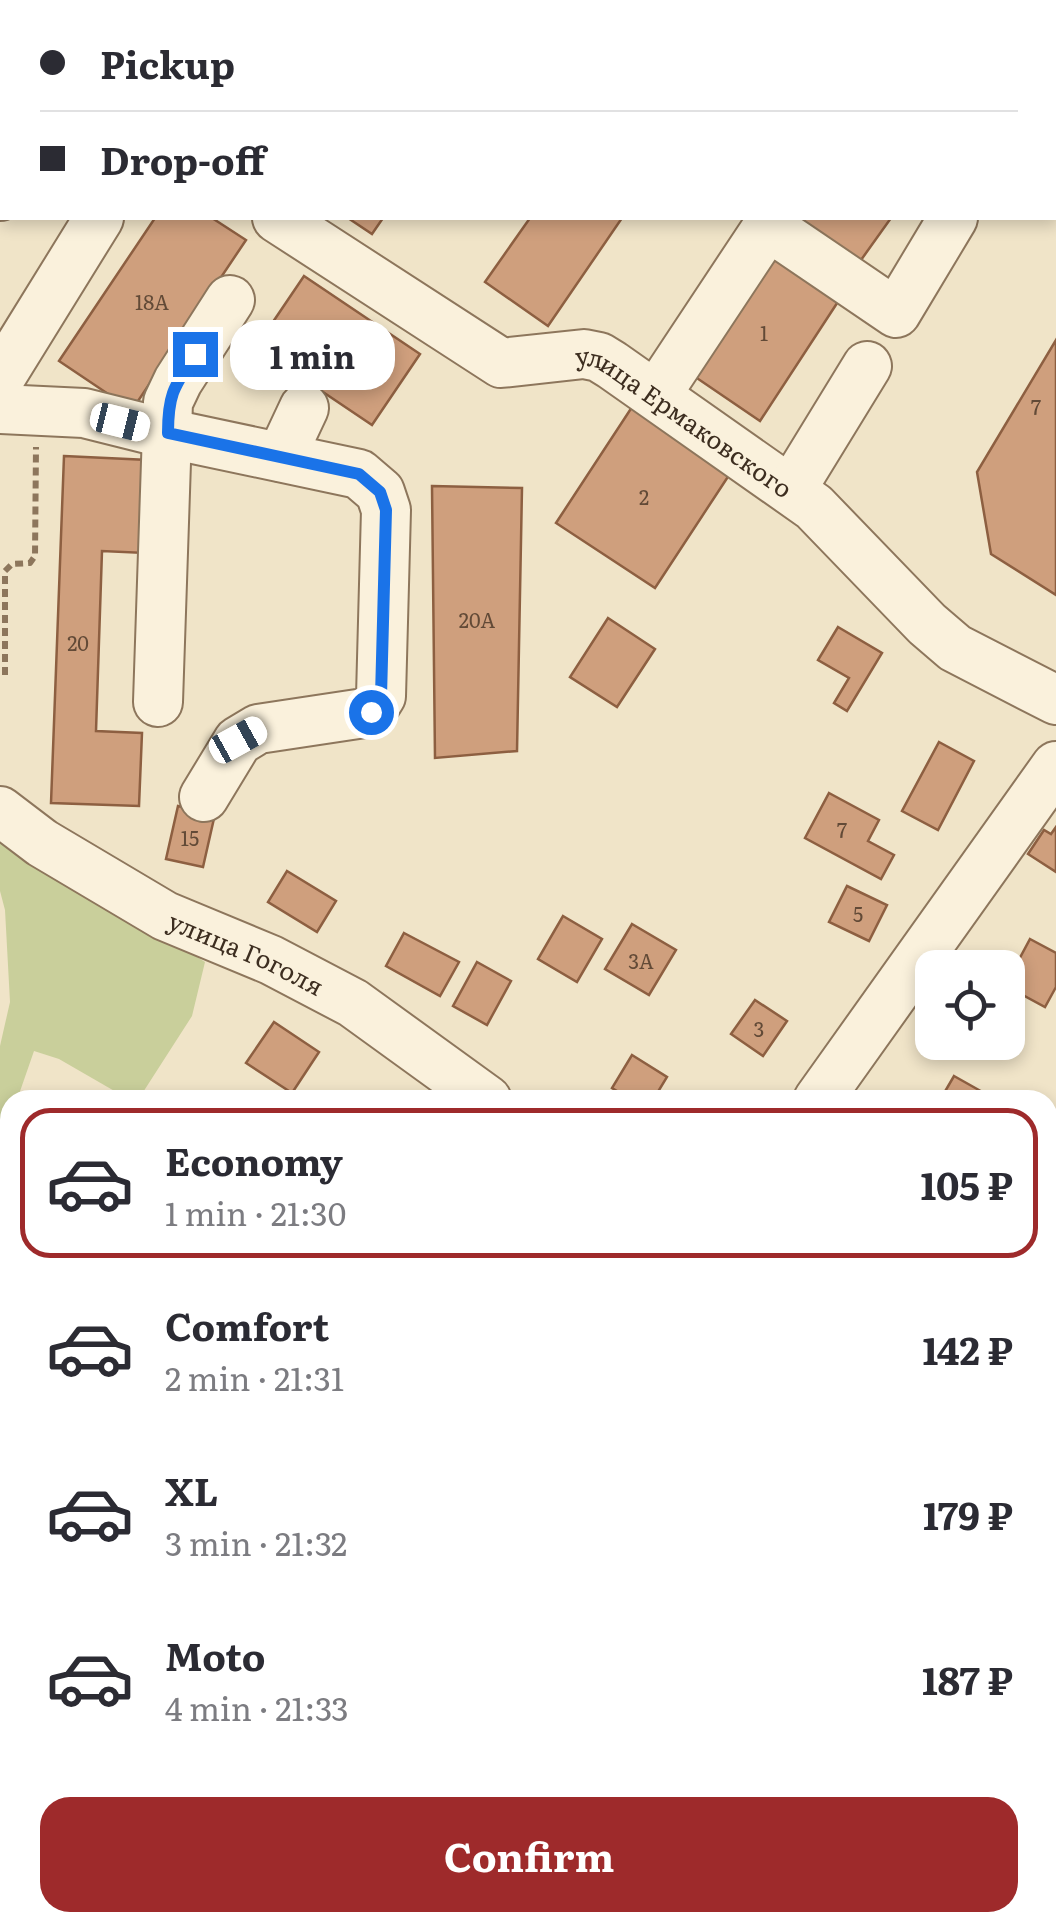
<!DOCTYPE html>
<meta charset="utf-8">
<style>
body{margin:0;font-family:Literata,serif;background:#f7f7f7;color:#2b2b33;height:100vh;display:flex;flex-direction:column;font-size:38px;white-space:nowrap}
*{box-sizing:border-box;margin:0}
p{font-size:32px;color:#7c7c81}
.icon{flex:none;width:55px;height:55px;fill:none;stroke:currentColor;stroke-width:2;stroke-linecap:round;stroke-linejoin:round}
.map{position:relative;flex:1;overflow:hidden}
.details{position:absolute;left:0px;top:1090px;width:1058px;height:842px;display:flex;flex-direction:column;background:#fff;border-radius:30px 30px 0 0;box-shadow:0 5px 15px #0003}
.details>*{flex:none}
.banner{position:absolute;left:0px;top:0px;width:1058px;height:220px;box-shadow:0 5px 15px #0003;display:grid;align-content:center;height:220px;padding:0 40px;background:#fff}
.controls{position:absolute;left:915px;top:950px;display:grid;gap:20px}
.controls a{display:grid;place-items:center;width:110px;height:110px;border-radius:20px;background:#fff;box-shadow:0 5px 15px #0003;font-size:50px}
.end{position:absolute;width:45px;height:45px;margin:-22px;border:12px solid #1a73e8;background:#fff;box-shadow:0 0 0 5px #fff}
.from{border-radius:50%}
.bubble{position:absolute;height:70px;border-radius:30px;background:#fff;box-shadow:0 5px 15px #0003;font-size:32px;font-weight:700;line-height:70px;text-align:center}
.car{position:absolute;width:30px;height:60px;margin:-30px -15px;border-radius:12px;box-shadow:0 0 8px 2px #0007;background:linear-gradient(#fff 24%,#345 0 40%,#fff 0 76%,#345 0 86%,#fff 0)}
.banner b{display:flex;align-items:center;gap:35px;height:95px;font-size:38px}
.banner b+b{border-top:2px solid #e1e1e2}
.banner i{width:25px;height:25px;background:#2b2b33}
ul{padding:18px 0 0;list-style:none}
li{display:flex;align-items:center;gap:30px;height:150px;margin:0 20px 15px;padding:0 20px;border:5px solid transparent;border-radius:30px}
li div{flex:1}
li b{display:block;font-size:38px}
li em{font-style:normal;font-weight:700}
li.selected{border-color:#9e2a2b}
li>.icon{width:90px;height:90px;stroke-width:1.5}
.cta{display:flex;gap:20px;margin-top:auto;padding:20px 40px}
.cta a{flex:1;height:115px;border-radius:30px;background:#9e2a2b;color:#fff;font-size:40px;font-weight:700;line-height:115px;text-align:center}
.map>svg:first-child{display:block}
.green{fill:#c9cf9b}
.water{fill:#a9c4bc;stroke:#6f938a;stroke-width:2.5}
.building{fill:#cf9f7d;stroke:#8d5f41;stroke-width:2.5}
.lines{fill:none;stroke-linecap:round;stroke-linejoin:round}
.minor-casing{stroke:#8d765c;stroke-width:52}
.path{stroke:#8d765c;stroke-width:6;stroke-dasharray:8 5;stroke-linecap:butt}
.minor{stroke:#faf1dc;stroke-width:48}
.route{stroke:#1a73e8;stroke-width:12}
.labels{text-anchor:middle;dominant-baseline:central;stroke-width:8;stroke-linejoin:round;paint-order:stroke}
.number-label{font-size:20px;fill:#624a37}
.street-label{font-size:25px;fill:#3d2e20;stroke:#f7eed8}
</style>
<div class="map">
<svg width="1056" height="1932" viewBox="0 0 1056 1932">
<rect width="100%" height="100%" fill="#f0e4c8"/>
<g class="green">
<polygon points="0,820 103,897 205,962 192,1016 138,1100 130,1100 59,1059 34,1051 17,1100 10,1100 10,1119 0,1149 0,1046 10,1002 5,910 0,891"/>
<polygon points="0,1288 10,1298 10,1488 0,1478"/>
</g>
<polygon class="water" points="0,1636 10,1641 10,1922 529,1922 545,1932 0,1932"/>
<g class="building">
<polygon points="305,0 414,0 412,2 303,2"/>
<polygon points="888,0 998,0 996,2 887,2"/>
<polygon points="155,218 212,218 246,240 132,410 59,361"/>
<polygon points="348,218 383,218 372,234"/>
<polygon points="530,218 622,218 548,326 485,282"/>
<polygon points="787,218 891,218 856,267"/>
<polygon points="770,246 843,294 760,421 685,370"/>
<polygon points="304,276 420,354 372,425 256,347"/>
<polygon points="1056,340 1056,595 991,554 977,472"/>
<polygon points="634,404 733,469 655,588 556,523"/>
<polygon points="64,456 148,460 145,553 102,551 96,731 142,733 139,806 51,803"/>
<polygon points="432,486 522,488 517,751 435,758"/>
<polygon points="608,618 655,649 617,707 570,677"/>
<polygon points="838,627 882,653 847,711 834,703 849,678 818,660"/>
<polygon points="939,742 974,761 938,830 902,811"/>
<polygon points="829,793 879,820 868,841 894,855 881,879 805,838"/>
<polygon points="178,806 215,814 203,867 166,859"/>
<polygon points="1056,827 1056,872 1028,854 1044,830 1051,834"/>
<polygon points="287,871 336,901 317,932 268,902"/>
<polygon points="847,886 887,905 869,941 829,922"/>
<polygon points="563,916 602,939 577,982 538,959"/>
<polygon points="632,924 676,950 649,995 605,969"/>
<polygon points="404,933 459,962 440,996 386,966"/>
<polygon points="1030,939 1056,953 1056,987 1045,1007 1008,987 1008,980"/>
<polygon points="477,962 511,981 487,1025 453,1006"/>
<polygon points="755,1000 787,1021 763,1056 731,1034"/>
<polygon points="274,1022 319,1052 292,1093 246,1063"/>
<polygon points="632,1055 667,1077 653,1100 632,1100 612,1088"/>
<polygon points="954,1076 993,1098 991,1100 940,1100"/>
</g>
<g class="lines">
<g class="minor-casing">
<g id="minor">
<polyline points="748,0 752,2"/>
<polyline points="112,2 114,0"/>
<polyline points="1055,164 1056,164"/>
<polyline points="0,196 2,192"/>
<path id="s1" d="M277 218 501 363 584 354 599 357 612 365 814 507 927 624 955 648 1056 700"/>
<polyline points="0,378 99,218"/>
<polyline points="656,395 768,226 896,313 953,218"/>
<polyline points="0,409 84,413 156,431 359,474 380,492 386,510 381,696 371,712 258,729 238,741 204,797"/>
<polyline points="281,457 304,408"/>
<polyline points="791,490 867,366"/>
<polyline points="158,702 168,402 178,381 230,300"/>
<path id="s2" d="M0 811 42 843 165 916 271 960 353 1003 487 1100"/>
<polyline points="818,1100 1056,766"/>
<polyline points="1048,1371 1056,1375"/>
<polyline points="0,1499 10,1509"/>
<polyline points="1048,1780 1056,1783"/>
<polyline points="671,1922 684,1932"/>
</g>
</g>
<g class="path">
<polyline points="5,2 5,0"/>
<polyline points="0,51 2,25"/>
<polyline points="5,675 5,571 12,564 30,563 35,556 36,447"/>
</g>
<use href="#minor" class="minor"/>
</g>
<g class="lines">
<path class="route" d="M195 354C174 387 168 394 168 433L359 474 380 492 386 510 381 696 371 712"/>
</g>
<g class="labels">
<g class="number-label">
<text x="152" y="301">18А</text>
<text x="764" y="332">1</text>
<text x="1036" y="406">7</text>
<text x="644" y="496">2</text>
<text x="477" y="619">20А</text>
<text x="78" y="642">20</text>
<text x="842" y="829">7</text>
<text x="190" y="837">15</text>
<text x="858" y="913">5</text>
<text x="641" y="960">3А</text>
<text x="759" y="1028">3</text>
</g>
<g class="street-label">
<text stroke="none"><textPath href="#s1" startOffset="470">улица Ермаковского</textPath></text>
<text stroke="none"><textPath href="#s2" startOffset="285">улица Гоголя</textPath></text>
</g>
</g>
</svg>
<div class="controls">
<a><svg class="icon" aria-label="locate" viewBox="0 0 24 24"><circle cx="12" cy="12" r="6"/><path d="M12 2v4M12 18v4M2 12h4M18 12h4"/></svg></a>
</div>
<i class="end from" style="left:371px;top:712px"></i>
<i class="end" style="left:195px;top:354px"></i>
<div class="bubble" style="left:230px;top:320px;width:165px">1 min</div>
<i class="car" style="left:120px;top:422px;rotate:104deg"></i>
<i class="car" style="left:238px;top:740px;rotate:61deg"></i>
<div class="banner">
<b><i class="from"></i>Pickup</b>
<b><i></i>Drop-off</b>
</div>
<section class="details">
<ul>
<li class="selected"><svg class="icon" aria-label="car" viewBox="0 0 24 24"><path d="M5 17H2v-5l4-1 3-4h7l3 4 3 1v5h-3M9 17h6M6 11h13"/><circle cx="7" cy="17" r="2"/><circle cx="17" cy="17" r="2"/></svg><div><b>Economy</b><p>1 min · 21:30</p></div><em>105 ₽</em></li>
<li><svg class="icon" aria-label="car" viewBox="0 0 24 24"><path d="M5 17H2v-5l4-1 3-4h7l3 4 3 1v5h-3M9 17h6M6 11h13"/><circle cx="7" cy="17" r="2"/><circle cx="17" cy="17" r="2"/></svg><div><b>Comfort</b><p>2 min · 21:31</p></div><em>142 ₽</em></li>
<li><svg class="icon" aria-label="car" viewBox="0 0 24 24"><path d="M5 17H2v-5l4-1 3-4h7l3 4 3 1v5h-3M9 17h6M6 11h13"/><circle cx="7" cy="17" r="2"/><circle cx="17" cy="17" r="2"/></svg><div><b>XL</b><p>3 min · 21:32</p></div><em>179 ₽</em></li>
<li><svg class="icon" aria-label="car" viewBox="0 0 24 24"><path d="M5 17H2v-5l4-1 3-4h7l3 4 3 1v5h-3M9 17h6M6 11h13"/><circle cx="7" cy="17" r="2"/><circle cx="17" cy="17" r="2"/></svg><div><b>Moto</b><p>4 min · 21:33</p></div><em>187 ₽</em></li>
</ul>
<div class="cta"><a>Confirm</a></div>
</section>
</div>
